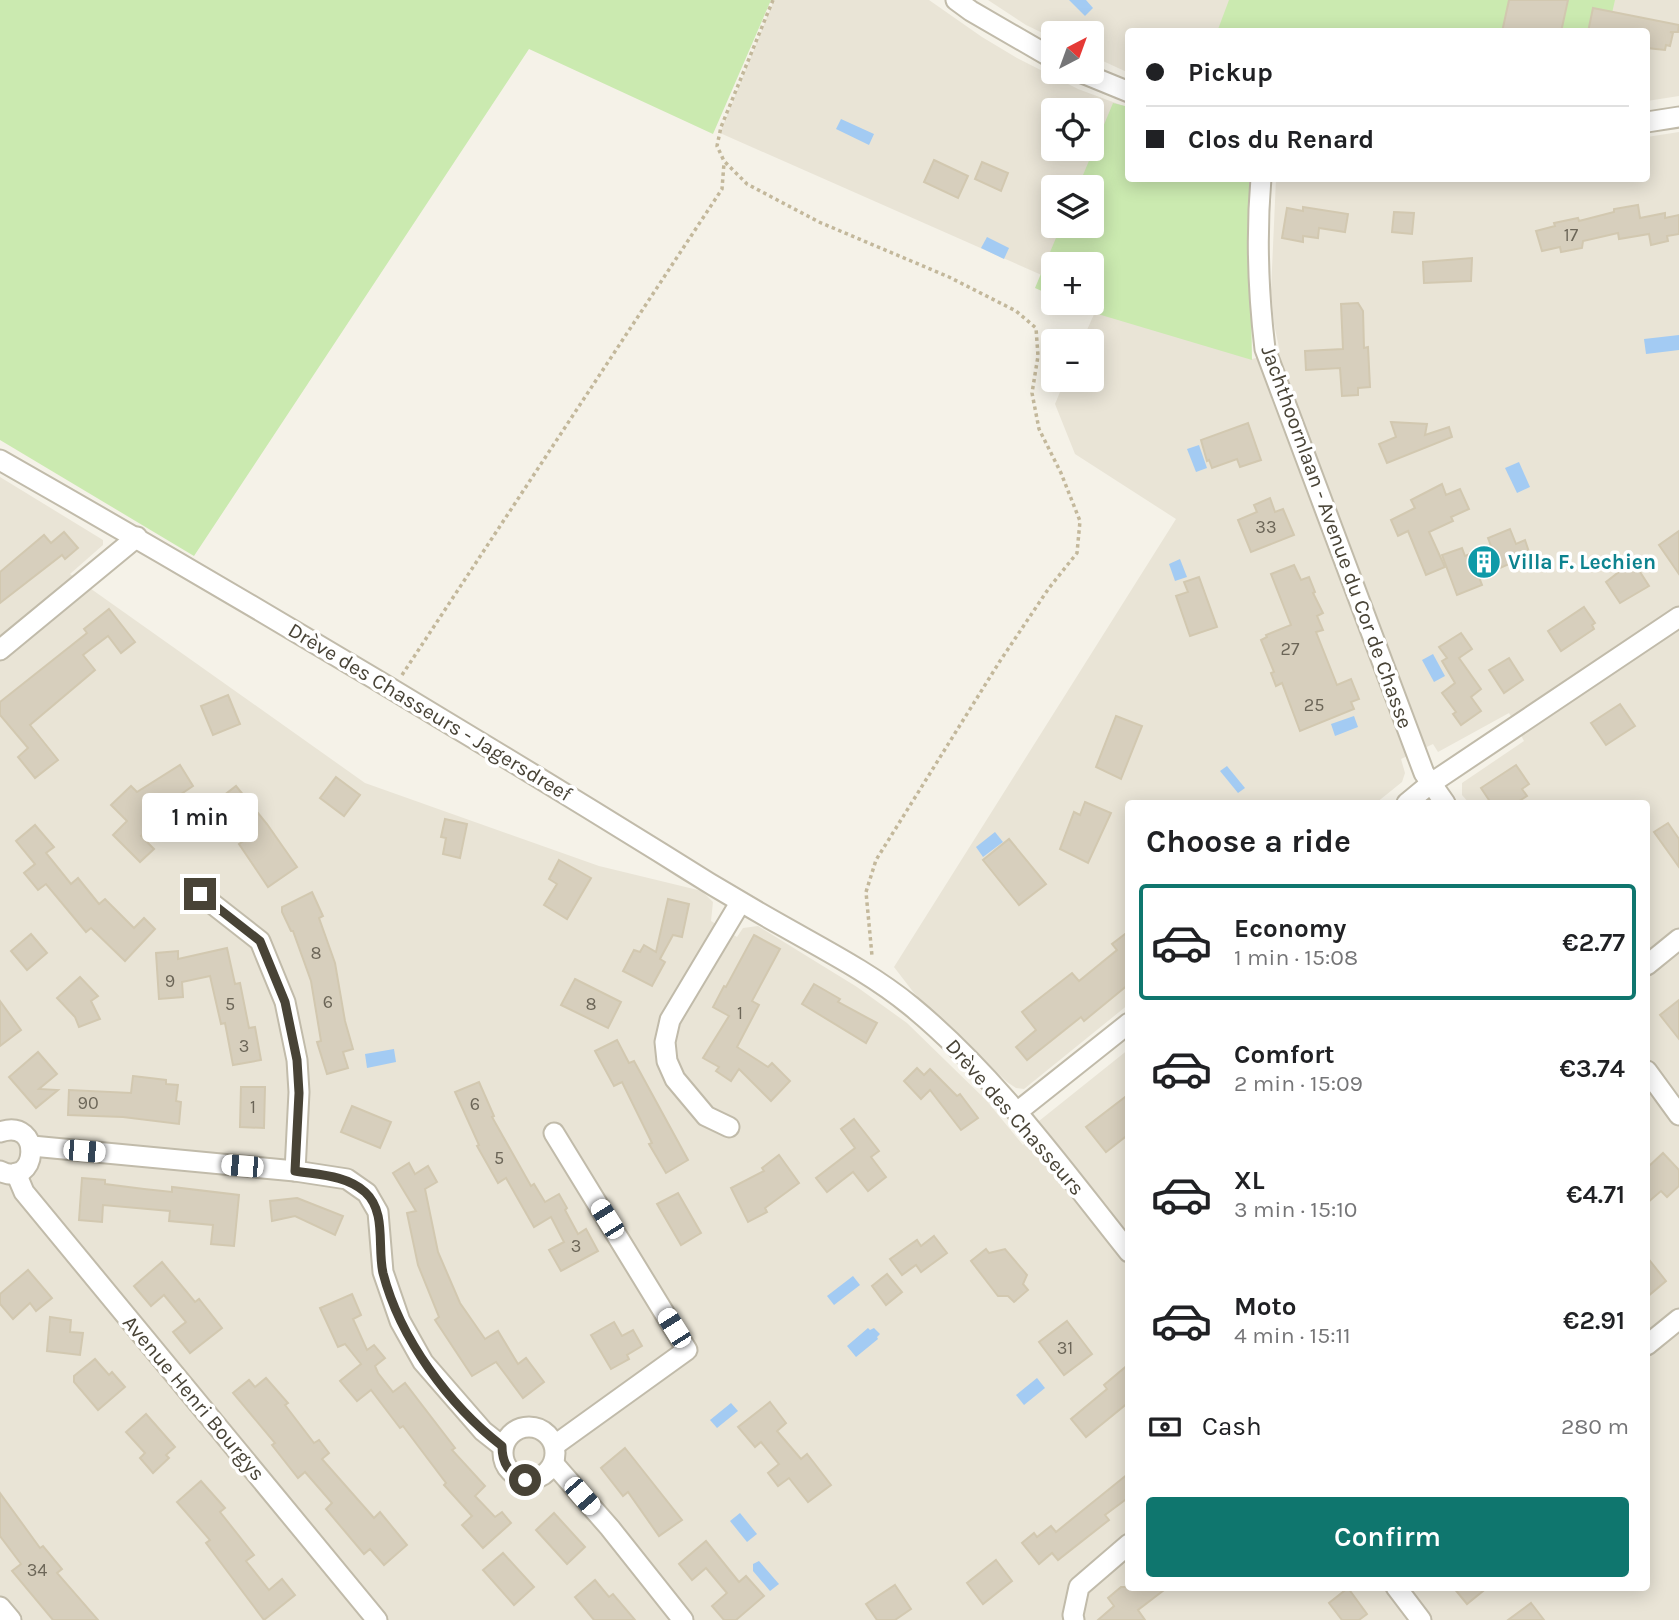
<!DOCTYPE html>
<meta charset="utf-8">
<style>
body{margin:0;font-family:Karla,sans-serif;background:#f2f2f2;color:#202124;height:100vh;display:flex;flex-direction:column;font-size:26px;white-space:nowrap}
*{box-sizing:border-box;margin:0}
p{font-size:23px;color:#757577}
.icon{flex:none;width:38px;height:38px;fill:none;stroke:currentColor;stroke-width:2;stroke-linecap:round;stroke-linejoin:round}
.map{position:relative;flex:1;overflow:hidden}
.panel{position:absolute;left:1125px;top:800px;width:525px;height:791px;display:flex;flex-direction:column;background:#fff;border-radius:7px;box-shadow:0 4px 18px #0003}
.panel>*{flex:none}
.guide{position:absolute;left:1125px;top:28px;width:525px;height:154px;border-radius:7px;box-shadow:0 4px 18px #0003;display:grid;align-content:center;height:154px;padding:0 21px;background:#fff}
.needle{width:46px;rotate:41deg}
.fabs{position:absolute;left:1041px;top:21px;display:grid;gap:14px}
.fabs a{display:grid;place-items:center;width:63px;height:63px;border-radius:7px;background:#fff;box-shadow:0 4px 18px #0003;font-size:35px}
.end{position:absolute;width:32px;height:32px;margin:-16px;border:9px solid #484336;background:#fff;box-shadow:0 0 0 4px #fff}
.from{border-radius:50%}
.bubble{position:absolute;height:49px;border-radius:7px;background:#fff;box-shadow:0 4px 18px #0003;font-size:23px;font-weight:600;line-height:49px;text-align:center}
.car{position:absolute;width:21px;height:42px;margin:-21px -10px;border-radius:9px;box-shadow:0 0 5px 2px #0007;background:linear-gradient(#fff 24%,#345 0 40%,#fff 0 76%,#345 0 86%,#fff 0)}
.guide b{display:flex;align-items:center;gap:24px;height:66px;font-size:26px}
.guide b+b{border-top:2px solid #e0e0e0}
.guide i{width:18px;height:18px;background:#202124}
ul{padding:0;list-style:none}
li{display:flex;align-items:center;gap:21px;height:116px;margin:0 14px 10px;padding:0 7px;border:4px solid transparent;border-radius:7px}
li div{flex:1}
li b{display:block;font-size:26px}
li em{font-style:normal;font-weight:600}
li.on{border-color:#0f766e}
li>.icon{width:63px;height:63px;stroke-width:1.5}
h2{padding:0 21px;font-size:32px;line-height:84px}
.pay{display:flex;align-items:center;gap:18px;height:77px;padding:0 21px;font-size:26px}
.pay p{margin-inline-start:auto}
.primary-button{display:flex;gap:14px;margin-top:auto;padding:14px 21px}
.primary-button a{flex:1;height:80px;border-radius:7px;background:#0f766e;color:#fff;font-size:28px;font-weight:600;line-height:80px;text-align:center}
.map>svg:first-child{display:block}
.residential{fill:#e9e4d6;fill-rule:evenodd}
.green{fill:#cbeab0}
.water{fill:#a3cbf3}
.building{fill:#d7cfbd;stroke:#d2c8b0;stroke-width:2}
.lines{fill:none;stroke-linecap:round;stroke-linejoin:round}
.minor-casing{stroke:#c1bbaa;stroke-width:23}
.path{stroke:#c3b89b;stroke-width:3.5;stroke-dasharray:3.5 3.5;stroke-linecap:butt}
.minor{stroke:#fff;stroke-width:19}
.route{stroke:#484336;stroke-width:9}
.labels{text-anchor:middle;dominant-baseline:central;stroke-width:7;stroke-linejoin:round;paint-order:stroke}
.number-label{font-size:18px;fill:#6c6658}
.street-label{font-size:21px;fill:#484336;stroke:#fff}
.culture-label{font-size:21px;font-weight:bold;fill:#0d838f;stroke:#fff;text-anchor:start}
</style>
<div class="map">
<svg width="1679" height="1620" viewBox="0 0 1679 1620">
<rect width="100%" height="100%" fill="#f5f2e8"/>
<g class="residential">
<path d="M774 0H929L982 37 1017 58 1078 89 1129 108V178L1249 358 1252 359 1280 352 1274 324 1271 291 1276 179 1647 178V137L1679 132V1620H0V477L103 540V545L70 574 365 783 599 866 702 891 713 902 711 921 737 937 743 928 758 926 857 987 907 1023 986 1100 1023 1145 1043 1129 1039 1121 1129 1049V1587H1647V803H1469L1462 795V783L1524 741 1509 713 1438 752 1433 744 1401 759 1405 773 1402 782 1376 803H1129V1004L1024 1089 1016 1088 1007 1082 914 993 894 967 1176 519 1075 454 1055 404 1065 380H1092V341H1082L1100 301 1092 264H1054L1053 280 720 133ZM1054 110H1092V149H1054ZM1054 187H1092V226H1054Z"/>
<polygon points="988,0 1679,0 1679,96 1647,101 1647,32 1129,32 1129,73 1092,56 1092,33 1054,33 1053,38 1026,25"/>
</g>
<g class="green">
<polygon points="0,0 771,0 713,134 529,49 194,556 0,440"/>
<polygon points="1229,0 1615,0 1608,31 1217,32"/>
<polygon points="1113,103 1129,107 1129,178 1249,179 1252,360 1081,309 1067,303 1092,303 1092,264 1054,264 1053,296 1035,288 1061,226 1092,226 1092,187 1078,187"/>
</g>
<g class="water">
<polygon points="1069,0 1086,0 1093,8 1085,16"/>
<polygon points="841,119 874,134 869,145 836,129"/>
<polygon points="987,237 1009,248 1004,259 981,248"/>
<polygon points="1679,335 1679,350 1646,354 1644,339"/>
<polygon points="1199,445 1207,468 1196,472 1187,449"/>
<polygon points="1519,462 1530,487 1517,493 1505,468"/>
<polygon points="1180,559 1187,577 1175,581 1169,564"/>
<polygon points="1433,654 1445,676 1434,682 1422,660"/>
<polygon points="1354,716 1358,727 1335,736 1331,724"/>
<polygon points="1227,766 1245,788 1238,793 1220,771"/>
<polygon points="995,832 1003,842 983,857 976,847"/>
<polygon points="394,1049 396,1062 367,1068 365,1054"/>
<polygon points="853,1276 860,1285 834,1305 827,1296"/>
<polygon points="868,1328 870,1330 874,1328 880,1334 877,1337 878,1339 856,1357 847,1346"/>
<polygon points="1037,1378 1045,1388 1024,1405 1016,1395"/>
<polygon points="731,1403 738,1411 717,1428 710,1420"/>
<polygon points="740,1513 757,1534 747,1542 730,1521"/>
<polygon points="759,1561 779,1584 770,1591 753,1571 753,1564"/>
</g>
<g class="building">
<polygon points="1509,0 1568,0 1561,32 1502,32"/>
<polygon points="1593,8 1679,25 1678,32 1670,32 1673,33 1670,46 1666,45 1665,50 1647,48 1647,32 1588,32"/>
<polygon points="934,160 968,176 958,198 924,182"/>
<polygon points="982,162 1008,173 1001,191 975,179"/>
<polygon points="1638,205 1640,218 1665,213 1665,218 1679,215 1679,234 1667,236 1668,241 1651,245 1649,234 1619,239 1618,233 1583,241 1582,248 1561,252 1560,247 1542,251 1536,231 1555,226 1554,223 1578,218 1579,221 1614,212 1614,209"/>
<polygon points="1303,207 1348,214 1345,232 1319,228 1318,238 1303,236 1303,242 1282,238 1287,208 1303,211"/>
<polygon points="1394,212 1414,213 1412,234 1392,232"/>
<polygon points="1472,258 1471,281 1424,283 1423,262"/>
<polygon points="1358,303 1363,311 1364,348 1368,347 1370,387 1358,388 1358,395 1342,396 1340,368 1306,370 1305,351 1343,349 1341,304"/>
<polygon points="1391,422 1427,424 1425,435 1449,427 1452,437 1387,463 1379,444 1396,437"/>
<polygon points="1248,423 1261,460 1240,467 1237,459 1212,468 1209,460 1207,461 1201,440"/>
<polygon points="1442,484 1446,495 1460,489 1469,509 1451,517 1453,521 1429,532 1445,567 1426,575 1408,531 1398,536 1391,520 1415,508 1411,500"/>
<polygon points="1270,498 1275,512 1283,509 1294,535 1251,552 1238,520 1257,512 1254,505"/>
<polygon points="1510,529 1516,544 1525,540 1530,555 1479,577 1482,585 1457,595 1442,555 1462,548 1465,556 1491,546 1488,538"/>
<polygon points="1679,531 1679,574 1659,545"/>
<polygon points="64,532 78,548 65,559 62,555 0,603 0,572 44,535 51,543"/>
<polygon points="1633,561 1649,586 1620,603 1606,582"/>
<polygon points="1294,565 1301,580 1309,577 1315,592 1313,593 1323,613 1317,616 1323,630 1316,632 1337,685 1351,679 1359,699 1351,702 1354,709 1300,731 1282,683 1276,686 1271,673 1274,672 1261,640 1267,637 1266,635 1291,625 1271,574"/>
<polygon points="1199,577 1217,627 1190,636 1176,596 1188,592 1184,582"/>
<polygon points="1584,607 1595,623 1592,625 1594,629 1561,651 1548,631"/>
<polygon points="109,609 135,642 121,653 108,636 83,655 95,670 30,725 58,760 35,778 18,757 28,748 0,715 0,702 87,633 84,629"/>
<polygon points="1461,633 1472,649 1459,658 1481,689 1471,697 1481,711 1461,725 1453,714 1456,712 1442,693 1455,683 1442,661 1447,658 1439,647"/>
<polygon points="1509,658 1523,680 1504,693 1489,670"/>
<polygon points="228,695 240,724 213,735 201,706"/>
<polygon points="1620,704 1635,726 1606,745 1591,723"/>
<polygon points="1116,716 1142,726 1121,779 1096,767"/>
<polygon points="180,765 193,786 156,811 161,816 141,836 154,849 140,862 113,835 127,821 111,805 131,786 137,792"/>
<polygon points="1516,765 1529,784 1522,789 1527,796 1516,803 1491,803 1481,788"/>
<polygon points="336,777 360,795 344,816 320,798"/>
<polygon points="236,786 267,824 297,867 268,887 239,844 248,838 218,800"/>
<polygon points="1085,802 1111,813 1088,863 1060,849 1074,812 1080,815"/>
<polygon points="445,819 467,824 460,858 443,854 446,838 441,837"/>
<polygon points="1668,823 1679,839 1679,867 1654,832"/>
<polygon points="35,825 54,847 46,853 71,884 78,878 99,904 105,899 134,928 144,918 155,929 125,961 91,928 86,932 46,884 38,890 24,873 35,864 16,841"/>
<polygon points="1009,839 1046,884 1019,905 983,860"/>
<polygon points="559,860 591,878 567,919 544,905 557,884 549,879"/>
<polygon points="312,892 323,916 319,918 335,963 345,1021 353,1049 343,1052 348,1068 327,1074 317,1042 321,1041 311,981 293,931 291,931 282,912 282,907"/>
<polygon points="668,899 689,904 682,937 673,935 660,959 665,962 652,986 623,971 634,950 640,952 644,945 656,952"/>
<polygon points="1129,931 1129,984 1084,1021 1081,1017 1027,1060 1016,1047 1036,1030 1022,1012 1072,973 1079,981 1117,950 1112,944"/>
<polygon points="31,934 47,953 27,970 11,951"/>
<polygon points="754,935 780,949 752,1001 759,1005 737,1047 768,1067 772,1063 790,1081 771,1101 739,1069 731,1081 716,1071 719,1067 703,1058 729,1016 713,1007 724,986 726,987"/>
<polygon points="227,948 235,984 240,983 249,1028 255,1027 261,1060 233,1065 225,1023 221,1024 210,976 182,982 183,997 159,999 156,953 178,951 178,959"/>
<polygon points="80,977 98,996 91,1001 100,1019 79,1027 75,1017 57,998"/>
<polygon points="575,979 621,1002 608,1028 561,1005"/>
<polygon points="814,984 840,999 838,1002 877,1023 866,1043 802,1004"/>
<polygon points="1679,1000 1679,1039 1660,1015"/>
<polygon points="0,1001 21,1030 0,1046"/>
<polygon points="617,1040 629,1063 634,1061 688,1160 666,1173 649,1144 652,1143 622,1082 614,1086 595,1051"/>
<polygon points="38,1052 57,1074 39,1089 58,1090 36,1108 9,1077"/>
<polygon points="917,1068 924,1075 930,1069 957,1096 960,1094 978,1118 961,1130 930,1090 921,1099 904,1081"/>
<polygon points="133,1076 166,1080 166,1084 178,1085 176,1101 181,1102 179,1124 123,1117 68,1115 69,1090 131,1093"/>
<polygon points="479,1082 494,1116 492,1117 531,1186 534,1184 545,1202 559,1194 567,1208 565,1210 578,1234 586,1229 598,1251 561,1271 549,1250 564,1242 551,1217 534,1227 506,1178 498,1183 477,1146 479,1145 455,1092"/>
<polygon points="241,1087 265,1087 264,1128 240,1127"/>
<polygon points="1129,1094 1129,1134 1106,1152 1086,1127"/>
<polygon points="352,1106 391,1122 380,1148 341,1132"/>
<polygon points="854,1119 879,1151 871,1157 886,1177 868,1191 853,1172 827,1192 816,1178 855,1148 841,1129"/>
<polygon points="1663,1153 1679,1170 1679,1186 1667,1197 1661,1191 1647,1203 1647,1168"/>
<polygon points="779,1155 799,1183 765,1208 767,1212 748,1222 731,1188 764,1171 762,1168"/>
<polygon points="409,1163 415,1174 428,1166 437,1182 425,1189 438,1252 460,1303 485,1339 498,1331 518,1364 526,1358 544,1382 523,1398 496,1362 472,1376 435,1320 439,1317 418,1265 407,1213 416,1211 393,1173"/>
<polygon points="82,1178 105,1180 105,1184 144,1189 172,1192 172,1187 239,1195 234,1246 211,1244 213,1225 169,1221 170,1211 103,1205 102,1222 79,1220"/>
<polygon points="678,1193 701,1233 681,1245 657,1204"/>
<polygon points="297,1198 343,1216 335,1235 295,1216 272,1221 270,1201"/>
<polygon points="934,1236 947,1253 921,1272 916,1265 902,1275 890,1259 917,1240 921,1246"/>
<polygon points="986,1249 989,1253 1005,1249 1027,1275 1023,1284 1028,1290 1014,1302 1008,1296 998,1296 971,1261"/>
<polygon points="1647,1257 1666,1281 1647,1297"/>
<polygon points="162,1262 195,1302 199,1299 222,1328 190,1353 173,1332 186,1322 164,1295 151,1306 134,1286"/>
<polygon points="28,1270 52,1298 36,1311 30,1303 13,1319 0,1304 0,1294"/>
<polygon points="887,1274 902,1292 886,1305 872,1286"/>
<polygon points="352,1294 361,1315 353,1319 367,1350 374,1345 385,1358 375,1366 378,1373 393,1392 405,1383 455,1448 452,1450 485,1486 475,1496 495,1517 502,1512 511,1523 483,1548 462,1525 472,1516 444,1485 446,1483 403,1426 400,1428 371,1390 357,1401 340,1381 361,1364 345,1344 338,1347 320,1308"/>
<polygon points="50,1317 71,1320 70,1332 83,1333 80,1355 47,1351"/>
<polygon points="1067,1321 1092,1354 1064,1375 1039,1342"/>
<polygon points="614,1322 622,1336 633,1330 642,1346 627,1355 629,1359 611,1369 591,1335"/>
<polygon points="95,1359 109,1375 112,1372 125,1387 98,1410 74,1382 74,1376"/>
<polygon points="1129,1364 1129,1402 1086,1437 1071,1419 1107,1389 1104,1385"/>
<polygon points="266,1378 288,1403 285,1405 314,1443 319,1440 329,1453 322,1459 374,1518 380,1512 407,1545 384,1565 370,1549 364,1554 326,1509 332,1503 305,1472 298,1478 272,1445 275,1443 233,1393 249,1380 255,1387"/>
<polygon points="770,1402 786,1423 777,1431 801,1459 807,1454 831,1485 808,1502 789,1478 778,1486 768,1473 779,1464 761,1442 755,1447 738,1427"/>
<polygon points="146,1414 175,1447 166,1455 169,1458 153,1473 140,1458 145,1453 126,1432"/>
<polygon points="625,1448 682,1520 659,1536 628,1492 623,1496 601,1468"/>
<polygon points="1129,1473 1129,1497 1105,1515 1109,1520 1058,1560 1052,1553 1039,1564 1022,1543 1034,1533 1037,1537 1051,1526 1056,1532"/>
<polygon points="201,1481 225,1508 220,1512 254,1555 246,1561 269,1590 282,1579 295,1595 264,1620 206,1543 210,1540 177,1502"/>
<polygon points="0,1493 40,1548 43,1546 62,1569 57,1573 98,1620 53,1620 12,1571 21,1564 0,1536"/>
<polygon points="554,1513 585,1547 567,1564 536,1530"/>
<polygon points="706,1541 739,1582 746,1576 764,1596 736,1620 724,1620 712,1606 727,1593 706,1568 692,1580 679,1564"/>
<polygon points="503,1553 534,1587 514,1605 483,1570"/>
<polygon points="996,1560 1012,1581 983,1604 967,1583"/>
<polygon points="595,1580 609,1597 613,1594 635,1620 594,1620 575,1597"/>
<polygon points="895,1585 911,1609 895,1620 877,1620 866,1604"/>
<polygon points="1121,1587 1168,1587 1138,1610 1145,1620 1098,1620 1114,1606 1108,1598"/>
<polygon points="1453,1587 1488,1587 1467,1604"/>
<polygon points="1348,1588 1367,1614 1359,1620 1342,1620 1329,1603"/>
<polygon points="1531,1603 1544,1620 1508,1620"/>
</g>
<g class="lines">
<g class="minor-casing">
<g id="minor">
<polyline points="956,0 971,11 1054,59"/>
<polyline points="1080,72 1129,92"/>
<polyline points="1647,122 1679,117"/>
<path d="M1261 178C1256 236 1258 291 1265 349L1424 773 1445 803"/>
<path d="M0 460C223 587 443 718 661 853 700 878 740 902 781 925 825 950 872 974 911 1006 996 1076 1061 1167 1129 1252"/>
<polyline points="0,650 137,537"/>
<polyline points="1407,803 1430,784 1679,617"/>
<polyline points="200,894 260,941 285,1002 297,1060 299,1092 295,1171"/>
<polyline points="1647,965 1679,939"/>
<polyline points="1647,1071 1679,1115"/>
<polyline points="1017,1112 1129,1023"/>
<polyline points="729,1127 706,1116 675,1079 667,1061 665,1042 670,1020 740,903"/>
<path d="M0 1132C44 1117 38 1190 0 1171"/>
<polyline points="554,1133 687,1350 555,1445"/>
<polyline points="32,1146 295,1171 347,1179 367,1193 378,1212 383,1272 400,1321 423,1362 483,1431 502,1446"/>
<polyline points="16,1173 24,1192 377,1620"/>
<polyline points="1647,1345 1679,1319"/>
<circle cx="529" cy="1453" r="26"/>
<polyline points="554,1464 610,1528 683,1620"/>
<polyline points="1396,1587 1421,1620"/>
<polyline points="0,1607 11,1620"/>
<polyline points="1074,1620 1073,1615 1079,1587 1129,1544"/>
</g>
</g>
<g class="path">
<polyline points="773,0 721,127 717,146 724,161 747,184 819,222 949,277 1016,311 1036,328 1038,356 1032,393 1039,429 1061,473 1080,521 1077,553 1049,588 1000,661 876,860 866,892 872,956"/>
<polyline points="402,675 722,189 724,163"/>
</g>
<use href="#minor" class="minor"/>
</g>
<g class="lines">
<path class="route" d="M200 894 260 941 285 1002 297 1060 299 1093 295 1171C319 1175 346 1175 365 1192 387 1212 377 1247 383 1273 400 1339 449 1405 502 1446 502 1464 509 1473 525 1480"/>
</g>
<defs>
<g id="building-disc" transform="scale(1.75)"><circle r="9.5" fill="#0f9aa8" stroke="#fff"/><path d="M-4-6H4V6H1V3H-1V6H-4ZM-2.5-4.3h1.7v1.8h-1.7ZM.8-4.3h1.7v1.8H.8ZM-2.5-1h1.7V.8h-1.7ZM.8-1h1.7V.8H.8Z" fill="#fff"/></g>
</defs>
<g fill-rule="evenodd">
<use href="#building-disc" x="1484" y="562"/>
</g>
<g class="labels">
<g class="number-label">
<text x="1571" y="235">17</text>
<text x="1266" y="527">33</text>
<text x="1290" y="649">27</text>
<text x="1314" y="705">25</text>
<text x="316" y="953">8</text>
<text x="170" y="981">9</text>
<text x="328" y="1002">6</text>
<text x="230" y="1004">5</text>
<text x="591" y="1004">8</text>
<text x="740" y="1013">1</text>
<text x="244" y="1046">3</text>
<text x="88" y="1103">90</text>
<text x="475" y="1104">6</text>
<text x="253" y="1107">1</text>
<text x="499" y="1158">5</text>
<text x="576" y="1246">3</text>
<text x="1065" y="1348">31</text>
<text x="37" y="1570">34</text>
</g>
<g class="street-label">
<text transform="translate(1337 537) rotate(70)">Jachthoornlaan - Avenue du Cor de Chasse</text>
<text transform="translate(430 712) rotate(31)">Drève des Chasseurs - Jagersdreef</text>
<text transform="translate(1015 1117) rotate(49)">Drève des Chasseurs</text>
<text transform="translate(194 1398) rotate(50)">Avenue Henri Bourgys</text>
</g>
<g class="culture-label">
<text x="1508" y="562">Villa F. Lechien</text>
</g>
</g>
</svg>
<div class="fabs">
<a><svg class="needle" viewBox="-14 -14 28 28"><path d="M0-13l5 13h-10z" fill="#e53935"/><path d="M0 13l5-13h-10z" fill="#757577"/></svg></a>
<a><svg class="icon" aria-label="locate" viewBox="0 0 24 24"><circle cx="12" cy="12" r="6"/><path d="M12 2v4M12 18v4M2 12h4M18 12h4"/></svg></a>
<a><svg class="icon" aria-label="layers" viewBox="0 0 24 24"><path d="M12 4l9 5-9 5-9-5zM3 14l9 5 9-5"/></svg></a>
<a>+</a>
<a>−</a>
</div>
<i class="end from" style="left:525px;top:1480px"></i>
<i class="end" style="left:200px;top:894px"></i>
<div class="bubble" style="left:142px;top:793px;width:116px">1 min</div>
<i class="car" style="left:84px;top:1151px;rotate:95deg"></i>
<i class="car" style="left:242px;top:1166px;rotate:275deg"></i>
<i class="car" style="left:607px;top:1219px;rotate:328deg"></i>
<i class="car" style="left:674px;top:1328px;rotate:328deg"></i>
<i class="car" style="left:582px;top:1496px;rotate:139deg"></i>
<div class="guide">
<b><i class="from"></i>Pickup</b>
<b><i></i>Clos du Renard</b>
</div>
<section class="panel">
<h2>Choose a ride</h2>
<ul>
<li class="on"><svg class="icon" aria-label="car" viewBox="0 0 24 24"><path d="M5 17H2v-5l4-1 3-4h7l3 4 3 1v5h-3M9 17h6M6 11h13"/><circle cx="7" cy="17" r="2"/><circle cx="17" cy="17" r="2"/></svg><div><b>Economy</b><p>1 min · 15:08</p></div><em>€2.77</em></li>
<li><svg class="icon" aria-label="car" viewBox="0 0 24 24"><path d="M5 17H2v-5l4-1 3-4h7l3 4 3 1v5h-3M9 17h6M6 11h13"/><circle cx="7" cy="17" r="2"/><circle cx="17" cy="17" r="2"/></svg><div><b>Comfort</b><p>2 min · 15:09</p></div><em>€3.74</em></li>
<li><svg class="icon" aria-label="car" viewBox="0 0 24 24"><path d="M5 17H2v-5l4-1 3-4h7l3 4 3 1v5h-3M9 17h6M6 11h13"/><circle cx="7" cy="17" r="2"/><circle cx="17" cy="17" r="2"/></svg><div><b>XL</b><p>3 min · 15:10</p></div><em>€4.71</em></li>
<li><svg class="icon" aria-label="car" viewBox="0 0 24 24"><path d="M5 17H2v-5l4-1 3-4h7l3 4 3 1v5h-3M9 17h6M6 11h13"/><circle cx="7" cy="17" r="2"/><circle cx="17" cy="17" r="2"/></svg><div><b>Moto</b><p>4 min · 15:11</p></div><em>€2.91</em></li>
</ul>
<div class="pay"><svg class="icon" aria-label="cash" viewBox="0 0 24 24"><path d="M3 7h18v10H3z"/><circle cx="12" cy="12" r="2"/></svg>Cash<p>280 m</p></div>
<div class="primary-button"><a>Confirm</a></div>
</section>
</div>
